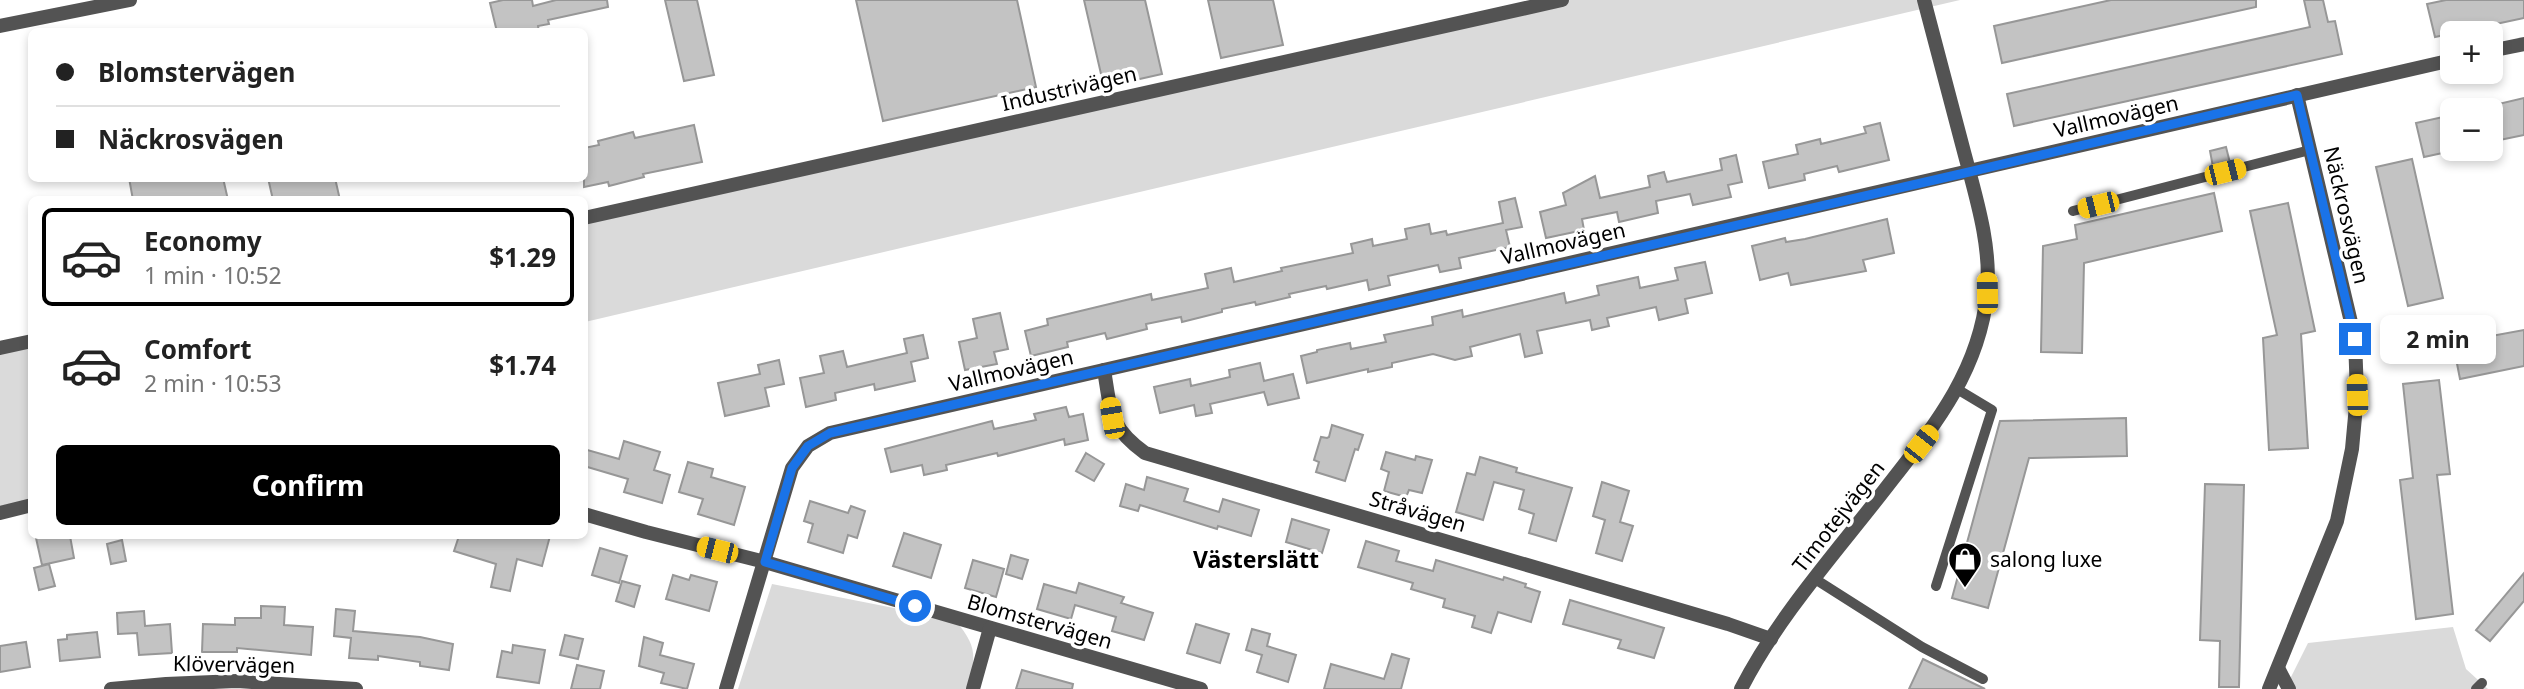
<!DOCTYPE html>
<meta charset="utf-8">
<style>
body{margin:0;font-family:"Noto Sans",sans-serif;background:#f2f2f2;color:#222;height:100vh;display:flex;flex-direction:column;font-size:26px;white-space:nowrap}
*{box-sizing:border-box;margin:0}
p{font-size:23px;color:#767676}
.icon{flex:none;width:38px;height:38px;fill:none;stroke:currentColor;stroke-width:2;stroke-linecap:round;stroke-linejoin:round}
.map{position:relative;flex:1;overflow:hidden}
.details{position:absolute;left:28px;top:196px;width:560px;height:343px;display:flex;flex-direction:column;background:#fff;border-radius:10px;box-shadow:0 4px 10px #0003}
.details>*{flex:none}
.hud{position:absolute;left:28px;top:28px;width:560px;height:154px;border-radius:10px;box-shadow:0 4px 10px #0003;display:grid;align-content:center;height:154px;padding:0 28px;background:#fff}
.tools{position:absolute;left:2440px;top:21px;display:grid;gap:14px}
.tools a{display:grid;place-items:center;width:63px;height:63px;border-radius:10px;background:#fff;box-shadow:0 4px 10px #0003;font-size:35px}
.end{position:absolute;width:32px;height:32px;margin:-16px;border:9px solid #1a73e8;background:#fff;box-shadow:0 0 0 4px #fff}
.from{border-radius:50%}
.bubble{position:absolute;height:49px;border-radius:10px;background:#fff;box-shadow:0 4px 10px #0003;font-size:23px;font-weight:700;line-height:49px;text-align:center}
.car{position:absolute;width:21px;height:42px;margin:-21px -10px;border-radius:9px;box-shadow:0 0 5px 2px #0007;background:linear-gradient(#f5c518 24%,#345 0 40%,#f5c518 0 76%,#345 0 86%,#f5c518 0)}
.hud b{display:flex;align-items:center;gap:24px;height:66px;font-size:26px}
.hud b+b{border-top:2px solid #e0e0e0}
.hud i{width:18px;height:18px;background:#222}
ul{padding:12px 0 0;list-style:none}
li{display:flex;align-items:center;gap:21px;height:98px;margin:0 14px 10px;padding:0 14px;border:4px solid transparent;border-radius:10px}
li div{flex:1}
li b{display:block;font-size:26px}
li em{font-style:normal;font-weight:700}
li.active{border-color:#000}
li>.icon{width:63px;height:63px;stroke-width:1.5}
.button{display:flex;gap:14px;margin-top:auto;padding:14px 28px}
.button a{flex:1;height:80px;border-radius:10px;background:#000;color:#fff;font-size:28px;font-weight:700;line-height:80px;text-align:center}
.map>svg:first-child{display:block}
.green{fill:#dadada}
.building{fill:#c3c3c3;stroke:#979797;stroke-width:2}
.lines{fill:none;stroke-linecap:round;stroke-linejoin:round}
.service{stroke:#535353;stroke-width:10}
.minor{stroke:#535353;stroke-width:14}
.tertiary{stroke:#535353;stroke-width:14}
.route{stroke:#1a73e8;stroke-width:9}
.labels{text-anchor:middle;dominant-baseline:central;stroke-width:7;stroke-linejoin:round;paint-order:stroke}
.street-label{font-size:21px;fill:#000;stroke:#fff}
.poi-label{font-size:21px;fill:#000;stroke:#fff;text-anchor:start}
.neighbourhood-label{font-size:23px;font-weight:bold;fill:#000;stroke:#fff}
</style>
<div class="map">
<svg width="2524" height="689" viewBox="0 0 2524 689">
<rect width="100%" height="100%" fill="#fff"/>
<g class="green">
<polygon points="1562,0 1960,0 585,322 584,218"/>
<polygon points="31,341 31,505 0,513 0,348"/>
<path d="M772 584 955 620C978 647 976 657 967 689H738Z"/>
<polygon points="2453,627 2466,669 2488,689 2285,689 2308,643"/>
</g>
<g class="building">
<polygon points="503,0 532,0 533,6 556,0 607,0 608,7 548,20 549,24 538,26 539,32 497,32 490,3"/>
<polygon points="665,0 697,0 714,75 684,81"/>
<polygon points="856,0 1017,0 1036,87 883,121"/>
<polygon points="1084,0 1145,0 1162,74 1104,87"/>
<polygon points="1208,0 1273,0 1283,45 1221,58"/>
<polygon points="2111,0 2256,0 2256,7 2002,63 1994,26"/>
<polygon points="2304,0 2323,0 2328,22 2335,21 2342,54 2014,126 2007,94 2310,27"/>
<polygon points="2446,0 2524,0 2524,18 2435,37 2427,4"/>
<polygon points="2524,98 2524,135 2490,142 2490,106"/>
<polygon points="2452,115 2452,151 2424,157 2416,123"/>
<polygon points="1880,123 1889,160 1839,172 1837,166 1804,174 1805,180 1769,188 1763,162 1798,154 1796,145 1820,139 1821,144 1866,133 1864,127"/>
<polygon points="694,125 702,162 643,174 644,177 609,186 608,182 584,187 584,148 599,145 598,141 633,132 635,138"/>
<polygon points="2226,147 2230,163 2213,167 2210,151"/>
<polygon points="1736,155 1742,182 1728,185 1731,197 1693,205 1690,194 1656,201 1658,213 1619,222 1617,212 1582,219 1584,230 1546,238 1540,212 1566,205 1563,193 1595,176 1600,198 1650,187 1648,176 1664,172 1667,182 1722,170 1720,159"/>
<polygon points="2412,159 2443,298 2408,306 2376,167"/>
<polygon points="129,178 223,178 228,200 133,200"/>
<polygon points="268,178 335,178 340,200 273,200"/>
<polygon points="2214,193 2222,231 2084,263 2082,353 2041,352 2043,246 2077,239 2075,225"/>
<polygon points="1515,198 1522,227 1506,230 1510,247 1459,258 1461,268 1440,272 1438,265 1388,276 1390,285 1369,290 1367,280 1327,289 1326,286 1289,294 1290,297 1256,305 1255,302 1222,309 1222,312 1182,322 1181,317 1146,324 1147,329 1107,339 1105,333 1067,342 1068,347 1031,356 1025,331 1048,325 1047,319 1151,294 1152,300 1208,288 1205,274 1231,268 1234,282 1282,271 1281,268 1353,253 1351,244 1372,239 1373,246 1407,239 1405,229 1429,224 1431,234 1446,231 1447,235 1503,223 1499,202"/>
<polygon points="2288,203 2315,331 2301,334 2308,448 2269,450 2263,338 2277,335 2250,211"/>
<polygon points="1887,219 1894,253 1863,260 1866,271 1791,285 1788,273 1760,280 1752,246 1785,238 1786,242 1805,239"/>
<polygon points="1705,262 1712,293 1685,299 1688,313 1659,320 1656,307 1607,318 1609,326 1592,330 1590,320 1537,331 1542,353 1525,357 1520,334 1470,347 1472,356 1455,360 1433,354 1392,363 1392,367 1368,372 1368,369 1307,383 1301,356 1317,352 1317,350 1350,343 1351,349 1386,342 1384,335 1433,325 1432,317 1462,310 1463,317 1564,293 1566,303 1599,295 1597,286 1638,277 1640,288 1678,280 1675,268"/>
<polygon points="1000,313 1008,349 994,352 997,364 965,370 959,342 977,338 973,319"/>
<polygon points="2524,330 2524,366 2460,379 2453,343"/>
<polygon points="923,335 928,358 911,362 915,381 875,390 874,384 835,393 836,400 806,407 800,378 824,373 820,356 843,351 847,367 907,353 904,339"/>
<polygon points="779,360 784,384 765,388 769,406 725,416 718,383 760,374 758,365"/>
<polygon points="1260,363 1264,381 1293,374 1299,398 1268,405 1264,392 1210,404 1212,413 1196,416 1194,405 1160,413 1154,387 1190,379 1191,386 1230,377 1229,370"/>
<polygon points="2439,380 2450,474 2437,475 2453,614 2416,619 2400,480 2413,478 2403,384"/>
<polygon points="1066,407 1069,417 1083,414 1088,440 1065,445 1064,439 998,456 997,453 946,465 947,470 924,475 922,465 891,472 885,449 992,421 994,429 1036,420 1034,414"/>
<polygon points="2126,418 2127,456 2029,458 1988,608 1952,598 2000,421"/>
<polygon points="1332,425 1363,435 1358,450 1355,449 1345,481 1316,472 1319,462 1314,460 1321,437 1327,438 1329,437"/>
<polygon points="624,441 660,452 654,470 670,475 662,503 624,492 628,479 584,466 584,449 619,459"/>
<polygon points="1386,452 1415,460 1416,456 1432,460 1422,493 1409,490 1406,497 1384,491 1389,472 1381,469"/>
<polygon points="1086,453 1104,464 1094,481 1076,471"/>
<polygon points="1480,457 1517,468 1516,472 1572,488 1556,541 1529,533 1534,514 1519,509 1524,490 1494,482 1483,520 1456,512 1467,473 1475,475"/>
<polygon points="688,462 713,469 711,477 745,487 734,525 698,514 703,499 679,492"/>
<polygon points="1147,477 1188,489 1184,501 1219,512 1223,499 1259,510 1251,536 1218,526 1217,529 1140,505 1138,511 1120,506 1126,484 1144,490"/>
<polygon points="1602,482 1629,491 1620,522 1633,526 1622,561 1596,553 1605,520 1593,516"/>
<polygon points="2205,484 2244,485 2239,687 2219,687 2220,641 2200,640"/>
<polygon points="810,501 848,513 851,506 865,511 857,538 848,535 843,553 808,542 813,524 804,521"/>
<polygon points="1292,519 1329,530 1322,553 1286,542"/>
<polygon points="904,533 941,545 931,578 893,566"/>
<polygon points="40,536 70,536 74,558 42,565 36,538 41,537"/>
<polygon points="459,536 550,536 542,566 517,559 510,591 491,587 496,564 454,551"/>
<polygon points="122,540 126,561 111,564 107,544"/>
<polygon points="1366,541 1399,551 1396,561 1433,571 1436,560 1503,580 1504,577 1526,584 1525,587 1540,592 1531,622 1498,612 1491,633 1472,627 1475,616 1443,607 1445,599 1411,589 1413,583 1358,567"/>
<polygon points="600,548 627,556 619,583 592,575"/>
<polygon points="1011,555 1028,560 1022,579 1006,574"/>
<polygon points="973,560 1004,569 996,597 965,588"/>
<polygon points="49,564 55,586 39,590 34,568"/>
<polygon points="2524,573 2524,601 2490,641 2476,630"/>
<polygon points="673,575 689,580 691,575 717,582 709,611 666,599"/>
<polygon points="622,581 640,586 634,607 616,601"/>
<polygon points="1079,583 1124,597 1121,603 1153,613 1144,640 1112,631 1116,617 1075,605 1071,619 1037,609 1044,584 1076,593"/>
<polygon points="1570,600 1664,628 1654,658 1618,648 1621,640 1563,624"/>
<polygon points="261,606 285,607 284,625 313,627 311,655 237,648 237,652 202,652 203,624 235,625 235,618 261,618"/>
<polygon points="336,609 355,611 353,631 420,637 453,644 449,670 420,666 420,662 378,656 378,660 349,658 351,638 334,636"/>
<polygon points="144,611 145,626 170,624 172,653 139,655 137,633 118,634 117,613"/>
<polygon points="1196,624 1229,634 1220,663 1187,653"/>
<polygon points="1252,629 1270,634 1267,646 1296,655 1288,682 1257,672 1262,655 1246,650"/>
<polygon points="97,632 100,657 60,661 58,640 67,639 67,635"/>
<polygon points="565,635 583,639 578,659 560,655"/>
<polygon points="644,637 663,643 660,655 694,664 687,689 661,683 664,673 639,666"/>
<polygon points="26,642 30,667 0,672 0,646"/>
<polygon points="513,645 545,650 539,683 497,677 502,651 512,653"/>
<polygon points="1392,654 1409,659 1401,689 1324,689 1331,664 1384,679"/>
<polygon points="1923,659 1985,689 1909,689"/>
<polygon points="577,665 604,671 600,689 571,689"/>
<polygon points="1022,670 1073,684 1072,689 1016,689"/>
</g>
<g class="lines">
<g class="service">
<polyline points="2073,211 2310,150"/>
<polyline points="1815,579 1922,647 1983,679"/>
<polyline points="1936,586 1992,410 1957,389"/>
<polyline points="2476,689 2482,683"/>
</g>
<g class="minor">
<polyline points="0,26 130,0"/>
<polyline points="2490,51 2524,44"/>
<polyline points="584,218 1562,0"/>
<polyline points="0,348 32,341"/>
<path d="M1104 370C1111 411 1109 427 1145 453L1728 624 1771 639"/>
<polyline points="0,513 32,505"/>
<polyline points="584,514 646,532 765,562 1201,689"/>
<polyline points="2278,668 2289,689"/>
<polyline points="111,689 166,684 237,681 356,689"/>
<polyline points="726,689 792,468 808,446 830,433 2452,60"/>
<polyline points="973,689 990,628"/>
<polyline points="2269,689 2337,521 2352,449 2357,395 2355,339 2297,95"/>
</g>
<path class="tertiary" d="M1741 689C1778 616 1839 549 1889 484 1935 425 1979 371 1987 294 1992 246 1975 194 1963 148 1950 99 1937 49 1924 0"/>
</g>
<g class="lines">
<polyline class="route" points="915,606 765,562 792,468 808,446 830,433 1969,172 2297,95 2355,339"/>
</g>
<defs>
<g id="shop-pin" transform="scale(1.75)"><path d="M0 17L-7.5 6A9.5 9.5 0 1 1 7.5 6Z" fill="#000" stroke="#fff"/><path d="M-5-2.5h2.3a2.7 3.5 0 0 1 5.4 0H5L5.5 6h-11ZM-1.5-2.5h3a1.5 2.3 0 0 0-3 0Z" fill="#fff"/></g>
</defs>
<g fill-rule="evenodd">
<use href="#shop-pin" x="1965" y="559"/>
</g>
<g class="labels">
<g class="street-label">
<text transform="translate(1069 88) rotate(-13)">Industrivägen</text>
<text transform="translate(2116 116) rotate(-13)">Vallmovägen</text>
<text transform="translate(2347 215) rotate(77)">Näckrosvägen</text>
<text transform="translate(1563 243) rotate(-13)">Vallmovägen</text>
<text transform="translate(1011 370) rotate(-13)">Vallmovägen</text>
<text transform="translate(1418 511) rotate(16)">Stråvägen</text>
<text transform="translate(1838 516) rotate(-52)">Timotejvägen</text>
<text transform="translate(1040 621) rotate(16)">Blomstervägen</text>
<text transform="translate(234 664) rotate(1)">Klövervägen</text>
</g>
<g class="poi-label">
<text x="1990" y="559">salong luxe</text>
</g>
<g class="neighbourhood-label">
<text x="1256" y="559">Västerslätt</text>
</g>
</g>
</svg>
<div class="tools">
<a>+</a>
<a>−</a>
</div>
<i class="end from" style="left:915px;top:606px"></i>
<i class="end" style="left:2355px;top:339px"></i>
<div class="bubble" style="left:2380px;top:315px;width:116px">2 min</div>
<i class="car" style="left:2225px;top:172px;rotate:76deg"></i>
<i class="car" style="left:2098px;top:205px;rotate:256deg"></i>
<i class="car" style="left:1987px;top:293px;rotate:359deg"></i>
<i class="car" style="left:2357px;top:395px;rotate:358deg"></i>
<i class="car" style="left:1112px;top:418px;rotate:350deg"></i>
<i class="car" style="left:1921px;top:444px;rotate:38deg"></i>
<i class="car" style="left:717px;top:550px;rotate:284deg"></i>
<div class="hud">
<b><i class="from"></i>Blomstervägen</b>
<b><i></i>Näckrosvägen</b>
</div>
<section class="details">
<ul>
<li class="active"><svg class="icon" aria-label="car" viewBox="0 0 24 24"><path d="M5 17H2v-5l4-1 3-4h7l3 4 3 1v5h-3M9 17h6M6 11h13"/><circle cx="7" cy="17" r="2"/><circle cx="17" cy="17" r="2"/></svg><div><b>Economy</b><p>1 min · 10:52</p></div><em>$1.29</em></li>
<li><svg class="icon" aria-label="car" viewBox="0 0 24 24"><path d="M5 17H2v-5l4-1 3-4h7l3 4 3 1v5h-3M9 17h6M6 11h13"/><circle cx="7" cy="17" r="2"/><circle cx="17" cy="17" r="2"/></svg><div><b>Comfort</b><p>2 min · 10:53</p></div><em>$1.74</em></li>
</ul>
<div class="button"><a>Confirm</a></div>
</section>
</div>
